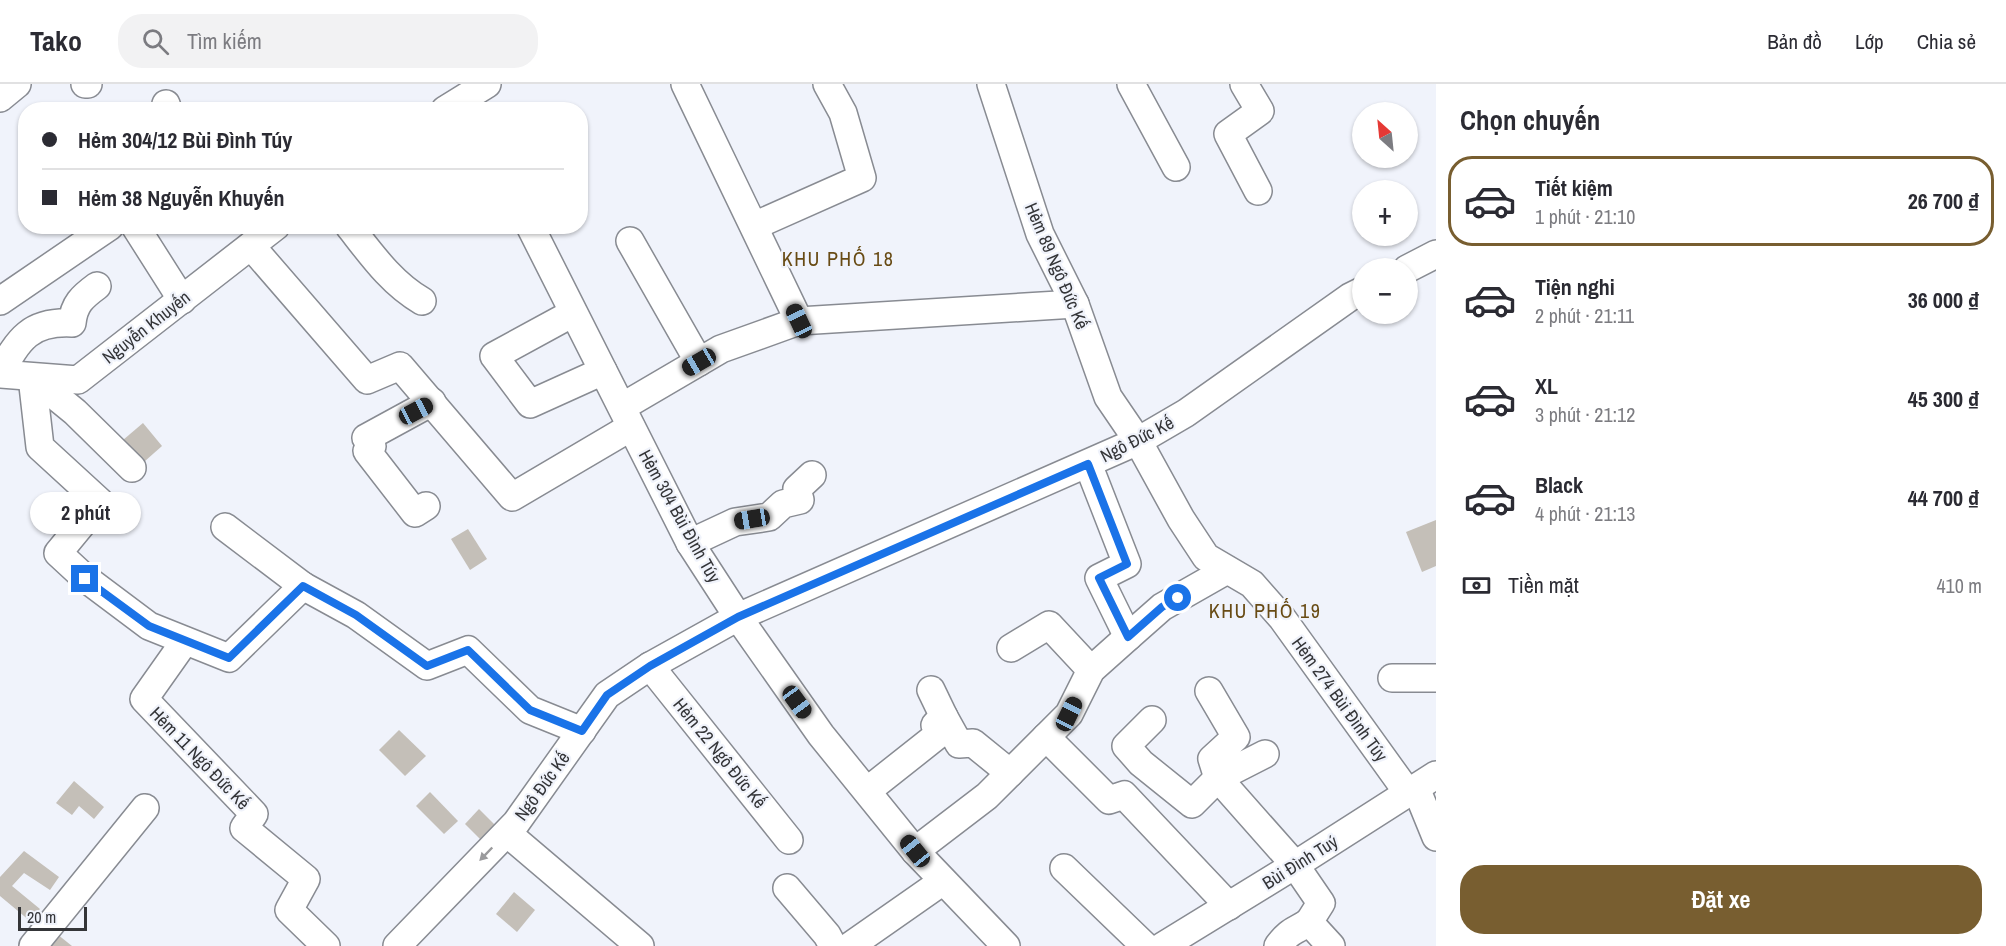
<!DOCTYPE html>
<html lang="vi">
<meta charset="utf-8">
<style>
body{margin:0;font-family:"Archivo Narrow",sans-serif;background:#f2f2f3;color:#2b2b33;height:100vh;display:flex;flex-direction:column;font-size:22px;white-space:nowrap}
*{box-sizing:border-box;margin:0}
p{font-size:20px;color:#7c7c81}
.icon{flex:none;width:33px;height:33px;fill:none;stroke:currentColor;stroke-width:2;stroke-linecap:round;stroke-linejoin:round}
.map{position:relative;flex:1;overflow:hidden}
.details{display:flex;flex-direction:column;background:#fff;width:570px}
.details>*{flex:none}
.guide{position:absolute;left:18px;top:18px;width:570px;height:132px;border-radius:24px;box-shadow:0 2px 4px #0004;display:grid;align-content:center;height:132px;padding:0 24px;background:#fff}
.needle{width:39px;rotate:333deg}
.buttons{position:absolute;left:1352px;top:18px;display:grid;gap:12px}
.buttons a{display:grid;place-items:center;width:66px;height:66px;border-radius:50%;background:#fff;box-shadow:0 2px 4px #0004;font-size:30px}
.scale{position:absolute;left:18px;bottom:15px;width:69px;box-sizing:border-box;padding-left:6px;border:3px solid #343538;border-top:0;font-size:16px;line-height:21px;white-space:nowrap;color:#343538;-webkit-text-stroke:4px #f0f3fb;paint-order:stroke}
.end{position:absolute;width:27px;height:27px;margin:-14px;border:8px solid #1a73e8;background:#fff;box-shadow:0 0 0 3px #fff}
.from{border-radius:50%}
.bubble{position:absolute;height:42px;border-radius:21px;background:#fff;box-shadow:0 2px 4px #0004;font-size:20px;font-weight:700;line-height:42px;text-align:center}
.car{position:absolute;width:18px;height:36px;margin:-18px -9px;border-radius:8px;box-shadow:0 0 4px 2px #0007;background:linear-gradient(#222 24%,#8ab4d8 0 40%,#222 0 76%,#8ab4d8 0 86%,#222 0)}
.guide b{display:flex;align-items:center;gap:21px;height:57px;font-size:22px}
.guide b+b{border-top:2px solid #e1e1e2}
.guide i{width:15px;height:15px;background:#2b2b33}
ul{padding:0;list-style:none}
li{display:flex;align-items:center;gap:18px;height:90px;margin:0 12px 9px;padding:0 12px;border:3px solid transparent;border-radius:24px}
li div{flex:1}
li b{display:block;font-size:22px}
li em{font-style:normal;font-weight:700}
li.current{border-color:#785e30}
li>.icon{width:54px;height:54px;stroke-width:1.5}
h2{padding:0 24px;font-size:27px;line-height:72px}
.pay{display:flex;align-items:center;gap:15px;height:66px;padding:0 24px;font-size:22px}
.pay p{margin-inline-start:auto}
.primary-button{display:flex;gap:12px;margin-top:auto;padding:12px 24px}
.primary-button a{flex:1;height:69px;border-radius:24px;background:#785e30;color:#fff;font-size:24px;font-weight:700;line-height:69px;text-align:center}
header{display:flex;align-items:center;gap:36px;box-sizing:border-box;height:84px;padding:0 30px;background:#fff;border-bottom:2px solid #e1e1e2}
header strong{font-size:28px}
nav{display:flex;gap:33px;margin-inline-start:auto;font-size:21px}
.search{width:420px;height:54px;background:#f2f2f3;display:flex;align-items:center;gap:15px;box-sizing:border-box;padding:0 21px;border-radius:24px;color:#7c7c81;font-size:22px}
main{display:flex;flex:1;min-height:0}
.map>svg:first-child{display:block}
.building{fill:#c4bfb8}
.lines{fill:none;stroke-linecap:round;stroke-linejoin:round}
.minor-casing{stroke:#888b92;stroke-width:30}
.minor{stroke:#fff;stroke-width:27}
.oneway{fill:#9a9a9c}
.route{stroke:#1a73e8;stroke-width:8}
.labels{text-anchor:middle;dominant-baseline:central;stroke-width:4.5;stroke-linejoin:round;paint-order:stroke}
.street-label{font-size:18px;fill:#343538;stroke:#f0f3fb}
.neighbourhood-label{font-size:20px;letter-spacing:1.5px;fill:#684b14;stroke:#f0f3fb}
</style>
<header>
<strong>Tako</strong>
<div class="search"><svg class="icon" aria-label="search" viewBox="0 0 24 24"><circle cx="10" cy="10" r="6"/><path d="M15 15l6 6"/></svg>Tìm kiếm</div>
<nav><a>Bản đồ</a><a>Lớp</a><a>Chia sẻ</a></nav>
</header>
<main>
<div class="map">
<svg width="1436" height="862" viewBox="0 0 1436 862">
<rect width="100%" height="100%" fill="#f0f3fb"/>
<g class="building">
<polygon points="143,339 162,362 136,385 116,362"/>
<polygon points="1436,436 1436,482 1422,488 1406,448"/>
<polygon points="468,445 487,475 470,486 451,455"/>
<polygon points="399,646 426,672 405,692 379,666"/>
<polygon points="74,697 104,723 94,735 79,722 72,731 56,719"/>
<polygon points="430,708 458,737 444,750 416,722"/>
<polygon points="479,725 497,743 483,758 465,740"/>
<polygon points="24,767 59,793 50,806 24,789 12,802 40,825 30,837 0,812 0,793"/>
<polygon points="514,808 535,826 517,848 496,830"/>
<polygon points="57,850 72,862 48,862"/>
</g>
<g class="lines">
<g class="minor-casing">
<g id="minor">
<polyline points="85,0 88,0"/>
<polyline points="685,0 799,237"/>
<polyline points="991,0 1040,150 1075,220 1108,313 1138,357 1181,435 1206,473 1252,500 1282,534 1408,709"/>
<polyline points="1131,0 1176,83"/>
<polyline points="1244,0 1260,27 1228,50 1258,107"/>
<polyline points="0,14 17,0"/>
<polyline points="166,20 168,26"/>
<polyline points="445,26 487,0"/>
<polyline points="135,142 182,216"/>
<path d="M349 142C371 170 391 199 422 217"/>
<polyline points="530,142 690,459 738,533 821,651 915,767 1006,862"/>
<polyline points="754,142 862,94 843,29 827,0"/>
<polyline points="630,157 699,278"/>
<polyline points="251,162 367,296 400,282 512,413 631,343"/>
<polyline points="1407,185 1436,170"/>
<polyline points="0,217 110,142"/>
<polyline points="573,229 494,272 530,320 603,287"/>
<path d="M0 289C19 255 30 237 72 239 74 220 82 213 97 202"/>
<polyline points="0,290 78,296 276,142"/>
<polyline points="32,293 40,363 100,418 58,469 85,494 149,542 229,574 303,502"/>
<polyline points="32,293 75,328 132,384"/>
<polyline points="622,323 721,265 799,237 1075,220"/>
<polyline points="1088,380 1127,480 1099,494 1128,553"/>
<polyline points="426,422 415,429 367,367 372,362 366,354 432,318"/>
<polyline points="225,443 303,502 356,531 427,582 468,566 530,626 582,647"/>
<polyline points="690,459 735,438 769,433 783,420 800,416 797,405 812,391"/>
<polyline points="185,557 144,615 254,730 244,744 306,795 289,826 326,862"/>
<polyline points="1011,564 1049,541 1091,586"/>
<polyline points="650,582 789,756"/>
<polyline points="1392,594 1436,594"/>
<polyline points="931,606 944,633"/>
<polyline points="1209,607 1236,653 1212,675 1218,694 1265,670"/>
<polyline points="1152,636 1126,662 1141,679 1192,720 1218,694 1295,781 1321,819 1309,838 1331,862"/>
<polyline points="1046,653 1109,716 1124,711 1229,822"/>
<polyline points="1416,704 1436,753"/>
<polyline points="867,707 939,650 935,641 944,633 959,660 973,659 1010,689"/>
<polyline points="507,749 640,862"/>
<polyline points="915,767 987,712 1069,630 1091,586 1128,553 1162,523 1227,486"/>
<polyline points="1064,784 1145,862"/>
<polyline points="787,804 827,851 833,862"/>
<polyline points="33,862 145,724"/>
<polyline points="397,862 516,739 607,611 650,582 738,533 1138,357 1186,329 1350,213 1362,207"/>
<polyline points="850,862 943,797"/>
<polyline points="1163,862 1295,781 1436,691"/>
<path d="M1278 862C1290 846 1294 848 1309 838"/>
</g>
</g>
<use href="#minor" class="minor"/>
</g>
<defs><path id="oneway-solid" d="M-6-.8H1V-3.2L6.5 0L1 3.2V.8H-6Z" transform="scale(1.5)"/></defs>
<use class="oneway" href="#oneway-solid" transform="translate(486 770) rotate(134)"/>
<g class="lines">
<polyline class="route" points="85,495 149,542 229,574 303,502 356,531 427,582 468,566 530,626 582,647 607,611 650,582 738,533 1088,380 1127,480 1099,494 1128,553 1162,523 1178,514"/>
</g>
<g class="labels">
<g class="street-label">
<text transform="translate(1057 182) rotate(67)">Hẻm 89 Ngô Đức Kế</text>
<text transform="translate(146 243) rotate(-38)">Nguyễn Khuyến</text>
<text transform="translate(1137 355) rotate(-27)">Ngô Đức Kế</text>
<text transform="translate(680 432) rotate(61)">Hẻm 304 Bùi Đình Túy</text>
<text transform="translate(1340 615) rotate(54)">Hẻm 274 Bùi Đình Túy</text>
<text transform="translate(720 669) rotate(51)">Hẻm 22 Ngô Đức Kế</text>
<text transform="translate(200 674) rotate(46)">Hẻm 11 Ngô Đức Kế</text>
<text transform="translate(542 702) rotate(-54)">Ngô Đức Kế</text>
<text transform="translate(1300 778) rotate(-32)">Bùi Đình Tuý</text>
</g>
<g class="neighbourhood-label">
<text x="838" y="174">KHU PHỐ 18</text>
<text x="1265" y="526">KHU PHỐ 19</text>
</g>
</g>
</svg>
<div class="buttons">
<a><svg class="needle" viewBox="-14 -14 28 28"><path d="M0-13l5 13h-10z" fill="#e53935"/><path d="M0 13l5-13h-10z" fill="#7c7c81"/></svg></a>
<a>+</a>
<a>−</a>
</div>
<div class="scale">20 m</div>
<i class="end from" style="left:1178px;top:514px"></i>
<i class="end" style="left:85px;top:495px"></i>
<div class="bubble" style="left:30px;top:408px;width:111px">2 phút</div>
<i class="car" style="left:799px;top:237px;rotate:335deg"></i>
<i class="car" style="left:699px;top:278px;rotate:240deg"></i>
<i class="car" style="left:416px;top:327px;rotate:62deg"></i>
<i class="car" style="left:752px;top:435px;rotate:261deg"></i>
<i class="car" style="left:797px;top:618px;rotate:144deg"></i>
<i class="car" style="left:1069px;top:630px;rotate:26deg"></i>
<i class="car" style="left:915px;top:767px;rotate:321deg"></i>
<div class="guide">
<b><i class="from"></i>Hẻm 304/12 Bùi Đình Túy</b>
<b><i></i>Hẻm 38 Nguyễn Khuyến</b>
</div>
</div>
<section class="details">
<h2>Chọn chuyến</h2>
<ul>
<li class="current"><svg class="icon" aria-label="car" viewBox="0 0 24 24"><path d="M5 17H2v-5l4-1 3-4h7l3 4 3 1v5h-3M9 17h6M6 11h13"/><circle cx="7" cy="17" r="2"/><circle cx="17" cy="17" r="2"/></svg><div><b>Tiết kiệm</b><p>1 phút · 21:10</p></div><em>26 700 ₫</em></li>
<li><svg class="icon" aria-label="car" viewBox="0 0 24 24"><path d="M5 17H2v-5l4-1 3-4h7l3 4 3 1v5h-3M9 17h6M6 11h13"/><circle cx="7" cy="17" r="2"/><circle cx="17" cy="17" r="2"/></svg><div><b>Tiện nghi</b><p>2 phút · 21:11</p></div><em>36 000 ₫</em></li>
<li><svg class="icon" aria-label="car" viewBox="0 0 24 24"><path d="M5 17H2v-5l4-1 3-4h7l3 4 3 1v5h-3M9 17h6M6 11h13"/><circle cx="7" cy="17" r="2"/><circle cx="17" cy="17" r="2"/></svg><div><b>XL</b><p>3 phút · 21:12</p></div><em>45 300 ₫</em></li>
<li><svg class="icon" aria-label="car" viewBox="0 0 24 24"><path d="M5 17H2v-5l4-1 3-4h7l3 4 3 1v5h-3M9 17h6M6 11h13"/><circle cx="7" cy="17" r="2"/><circle cx="17" cy="17" r="2"/></svg><div><b>Black</b><p>4 phút · 21:13</p></div><em>44 700 ₫</em></li>
</ul>
<div class="pay"><svg class="icon" aria-label="cash" viewBox="0 0 24 24"><path d="M3 7h18v10H3z"/><circle cx="12" cy="12" r="2"/></svg>Tiền mặt<p>410 m</p></div>
<div class="primary-button"><a>Đặt xe</a></div>
</section>
</main>
